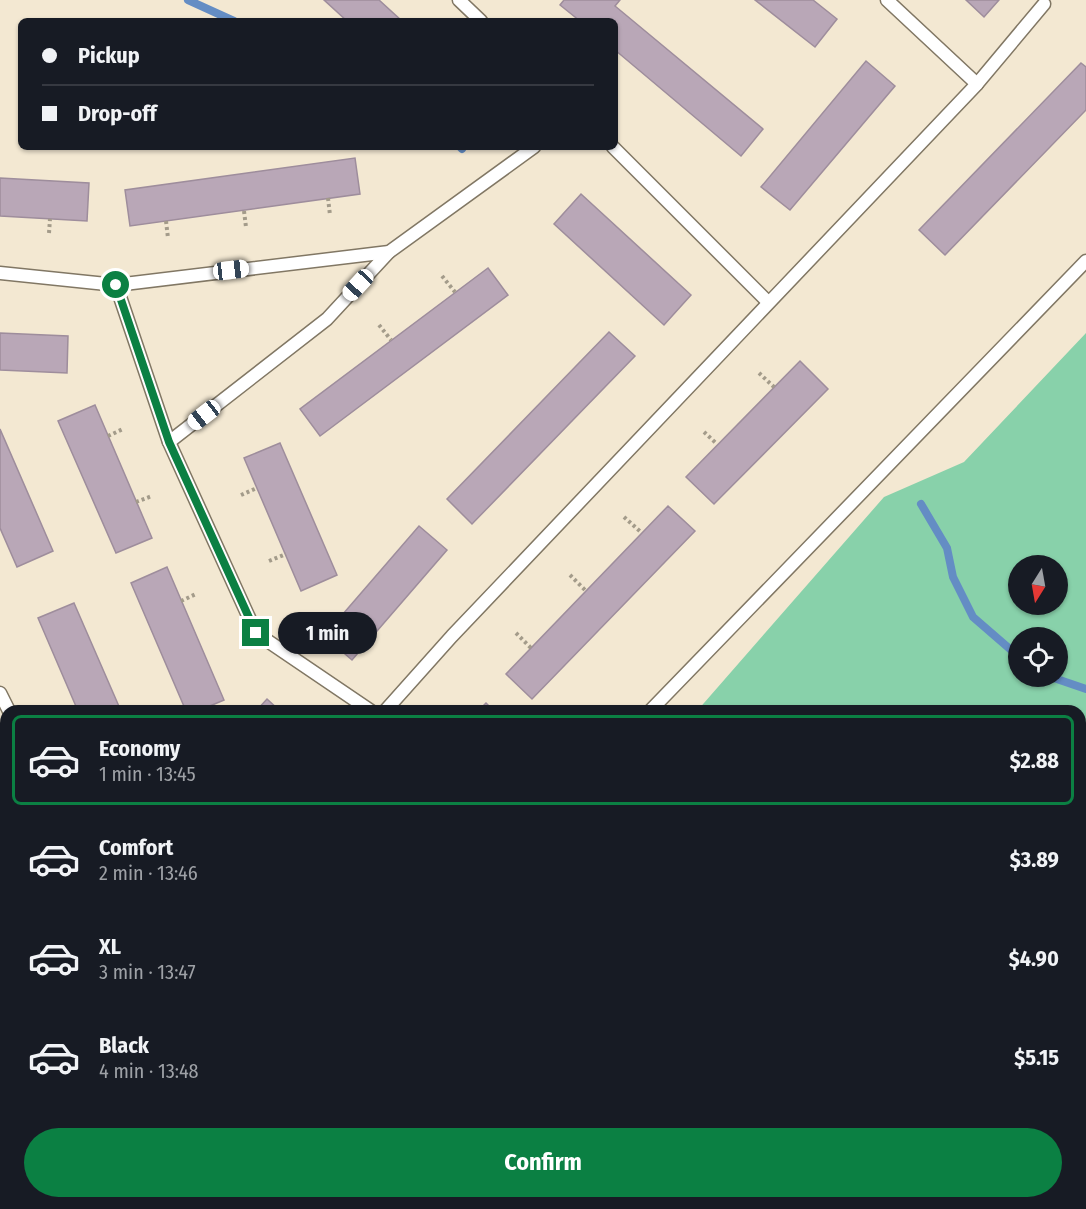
<!DOCTYPE html>
<meta charset="utf-8">
<style>
body{margin:0;font-family:"Fira Sans Condensed",sans-serif;background:#20242c;color:#f1f3f6;height:100vh;display:flex;flex-direction:column;font-size:22px;white-space:nowrap}
*{box-sizing:border-box;margin:0}
p{font-size:20px;color:#9ea1a6}
.icon{flex:none;width:33px;height:33px;fill:none;stroke:currentColor;stroke-width:2;stroke-linecap:round;stroke-linejoin:round}
.map{position:relative;flex:1;overflow:hidden}
.panel{position:absolute;left:0px;top:705px;width:1086px;height:504px;display:flex;flex-direction:column;background:#171b24;border-radius:18px 18px 0 0;box-shadow:0 2px 4px #0004}
.panel>*{flex:none}
.guide{position:absolute;left:18px;top:18px;width:600px;height:132px;border-radius:9px;box-shadow:0 2px 4px #0004;display:grid;align-content:center;height:132px;padding:0 24px;background:#171b24}
.needle{width:39px;rotate:191deg}
.buttons{position:absolute;left:1008px;top:555px;display:grid;gap:12px}
.buttons a{display:grid;place-items:center;width:60px;height:60px;border-radius:50%;background:#171b24;box-shadow:0 2px 4px #0004;font-size:30px}
.end{position:absolute;width:27px;height:27px;margin:-14px;border:8px solid #0b8043;background:#fff;box-shadow:0 0 0 3px #fff}
.from{border-radius:50%}
.bubble{position:absolute;height:42px;border-radius:21px;background:#171b24;box-shadow:0 2px 4px #0004;font-size:20px;font-weight:700;line-height:42px;text-align:center}
.car{position:absolute;width:18px;height:36px;margin:-18px -9px;border-radius:8px;box-shadow:0 0 4px 2px #0007;background:linear-gradient(#fff 24%,#345 0 40%,#fff 0 76%,#345 0 86%,#fff 0)}
.guide b{display:flex;align-items:center;gap:21px;height:57px;font-size:22px}
.guide b+b{border-top:2px solid #363941}
.guide i{width:15px;height:15px;background:#f1f3f6}
ul{padding:10px 0 0;list-style:none}
li{display:flex;align-items:center;gap:18px;height:90px;margin:0 12px 9px;padding:0 12px;border:3px solid transparent;border-radius:9px}
li div{flex:1}
li b{display:block;font-size:22px}
li em{font-style:normal;font-weight:700}
li.current{border-color:#0b8043}
li>.icon{width:54px;height:54px;stroke-width:1.5}
.action{display:flex;gap:12px;margin-top:auto;padding:12px 24px}
.action a{flex:1;height:69px;border-radius:36px;background:#0b8043;color:#fff;font-size:24px;font-weight:700;line-height:69px;text-align:center}
.map>svg:first-child{display:block}
.green{fill:#88d1aa;fill-rule:evenodd}
.lines{fill:none;stroke-linecap:round;stroke-linejoin:round}
.stream{stroke:#648dc4;stroke-width:8}
.building{fill:#b9a7b7;stroke:#9e8d9c;stroke-width:1.5}
.lane-casing{stroke:#817764;stroke-width:15}
.path{stroke:#a39b8a;stroke-width:4;stroke-dasharray:3 3;stroke-linecap:butt}
.lane{stroke:#fff;stroke-width:12}
.route{stroke:#0b8043;stroke-width:8}
</style>
<div class="map">
<svg width="1086" height="1209" viewBox="0 0 1086 1209">
<rect width="100%" height="100%" fill="#f3e8d2"/>
<path class="green" d="M1086 333V1209H260L265 1203H1080V711H697L884 497 964 462ZM1018 566H1058V604H1018ZM1018 638H1058V676H1018Z"/>
<g class="lines">
<g class="stream">
<polyline points="188,0 234,21"/>
<polyline points="460,147 462,149"/>
<polyline points="921,504 947,548 953,577 973,617 1018,656"/>
<polyline points="1048,676 1086,689"/>
</g>
</g>
<g class="building">
<polygon points="324,0 379,0 402,21 347,21"/>
<polygon points="564,0 620,0 615,6 763,129 741,156 615,50 615,21 580,21 560,5"/>
<polygon points="755,0 813,0 837,19 815,47"/>
<polygon points="966,0 999,0 984,17"/>
<polygon points="866,61 895,86 790,210 761,187"/>
<polygon points="1081,63 1086,67 1086,110 945,255 919,230"/>
<polygon points="355,158 360,194 130,226 125,190"/>
<polygon points="0,178 89,183 87,221 0,216"/>
<polygon points="581,194 691,295 664,325 554,224"/>
<polygon points="488,268 508,295 320,436 300,409"/>
<polygon points="609,332 635,356 472,524 447,499"/>
<polygon points="0,333 68,336 67,373 0,370"/>
<polygon points="800,361 828,389 714,504 686,477"/>
<polygon points="95,405 152,538 116,553 58,421"/>
<polygon points="0,429 53,551 17,567 0,528"/>
<polygon points="280,443 337,575 301,591 244,458"/>
<polygon points="668,506 695,531 532,699 506,674"/>
<polygon points="419,526 447,550 352,660 324,636"/>
<polygon points="167,567 224,700 198,711 186,711 131,583"/>
<polygon points="74,603 121,711 78,711 38,618"/>
<polygon points="267,699 280,711 256,711"/>
<polygon points="486,703 494,711 478,711"/>
<polygon points="0,824 6,832 6,884 0,876"/>
<polygon points="6,982 6,1034 0,1040 0,988"/>
<polygon points="11,1203 61,1203 55,1209 5,1209"/>
</g>
<g class="lines">
<g class="lane-casing">
<g id="lane">
<polyline points="459,0 481,21"/>
<polyline points="887,0 977,84"/>
<polyline points="613,147 768,302"/>
<polyline points="0,273 116,285 389,252 534,147"/>
<polyline points="116,285 169,442 256,633 371,711"/>
<polyline points="169,442 327,319 389,252"/>
<polyline points="0,693 9,711"/>
<polyline points="385,711 452,636 977,84 1044,4"/>
<polyline points="650,711 1086,261"/>
<polyline points="0,1130 6,1126"/>
<polyline points="189,1209 195,1203"/>
</g>
</g>
<g class="path">
<polyline points="328,198 330,215"/>
<polyline points="244,211 246,227"/>
<polyline points="166,221 168,238"/>
<polyline points="49,233 50,219"/>
<polyline points="442,276 455,292"/>
<polyline points="379,325 391,340"/>
<polyline points="759,373 774,387"/>
<polyline points="704,432 717,444"/>
<polyline points="108,436 123,429"/>
<polyline points="241,495 257,488"/>
<polyline points="136,502 152,496"/>
<polyline points="624,517 642,533"/>
<polyline points="269,561 286,554"/>
<polyline points="570,575 586,591"/>
<polyline points="181,601 196,594"/>
<polyline points="516,633 531,648"/>
</g>
<use href="#lane" class="lane"/>
</g>
<g class="lines">
<polyline class="route" points="116,285 169,442 256,633"/>
</g>
</svg>
<div class="buttons">
<a><svg class="needle" viewBox="-14 -14 28 28"><path d="M0-13l5 13h-10z" fill="#e53935"/><path d="M0 13l5-13h-10z" fill="#9ea1a6"/></svg></a>
<a><svg class="icon" aria-label="locate" viewBox="0 0 24 24"><circle cx="12" cy="12" r="6"/><path d="M12 2v4M12 18v4M2 12h4M18 12h4"/></svg></a>
</div>
<i class="end from" style="left:116px;top:285px"></i>
<i class="end" style="left:256px;top:633px"></i>
<div class="bubble" style="left:278px;top:612px;width:99px">1 min</div>
<i class="car" style="left:231px;top:270px;rotate:83deg"></i>
<i class="car" style="left:358px;top:285px;rotate:223deg"></i>
<i class="car" style="left:204px;top:415px;rotate:232deg"></i>
<div class="guide">
<b><i class="from"></i>Pickup</b>
<b><i></i>Drop-off</b>
</div>
<section class="panel">
<ul>
<li class="current"><svg class="icon" aria-label="car" viewBox="0 0 24 24"><path d="M5 17H2v-5l4-1 3-4h7l3 4 3 1v5h-3M9 17h6M6 11h13"/><circle cx="7" cy="17" r="2"/><circle cx="17" cy="17" r="2"/></svg><div><b>Economy</b><p>1 min · 13:45</p></div><em>$2.88</em></li>
<li><svg class="icon" aria-label="car" viewBox="0 0 24 24"><path d="M5 17H2v-5l4-1 3-4h7l3 4 3 1v5h-3M9 17h6M6 11h13"/><circle cx="7" cy="17" r="2"/><circle cx="17" cy="17" r="2"/></svg><div><b>Comfort</b><p>2 min · 13:46</p></div><em>$3.89</em></li>
<li><svg class="icon" aria-label="car" viewBox="0 0 24 24"><path d="M5 17H2v-5l4-1 3-4h7l3 4 3 1v5h-3M9 17h6M6 11h13"/><circle cx="7" cy="17" r="2"/><circle cx="17" cy="17" r="2"/></svg><div><b>XL</b><p>3 min · 13:47</p></div><em>$4.90</em></li>
<li><svg class="icon" aria-label="car" viewBox="0 0 24 24"><path d="M5 17H2v-5l4-1 3-4h7l3 4 3 1v5h-3M9 17h6M6 11h13"/><circle cx="7" cy="17" r="2"/><circle cx="17" cy="17" r="2"/></svg><div><b>Black</b><p>4 min · 13:48</p></div><em>$5.15</em></li>
</ul>
<div class="action"><a>Confirm</a></div>
</section>
</div>
